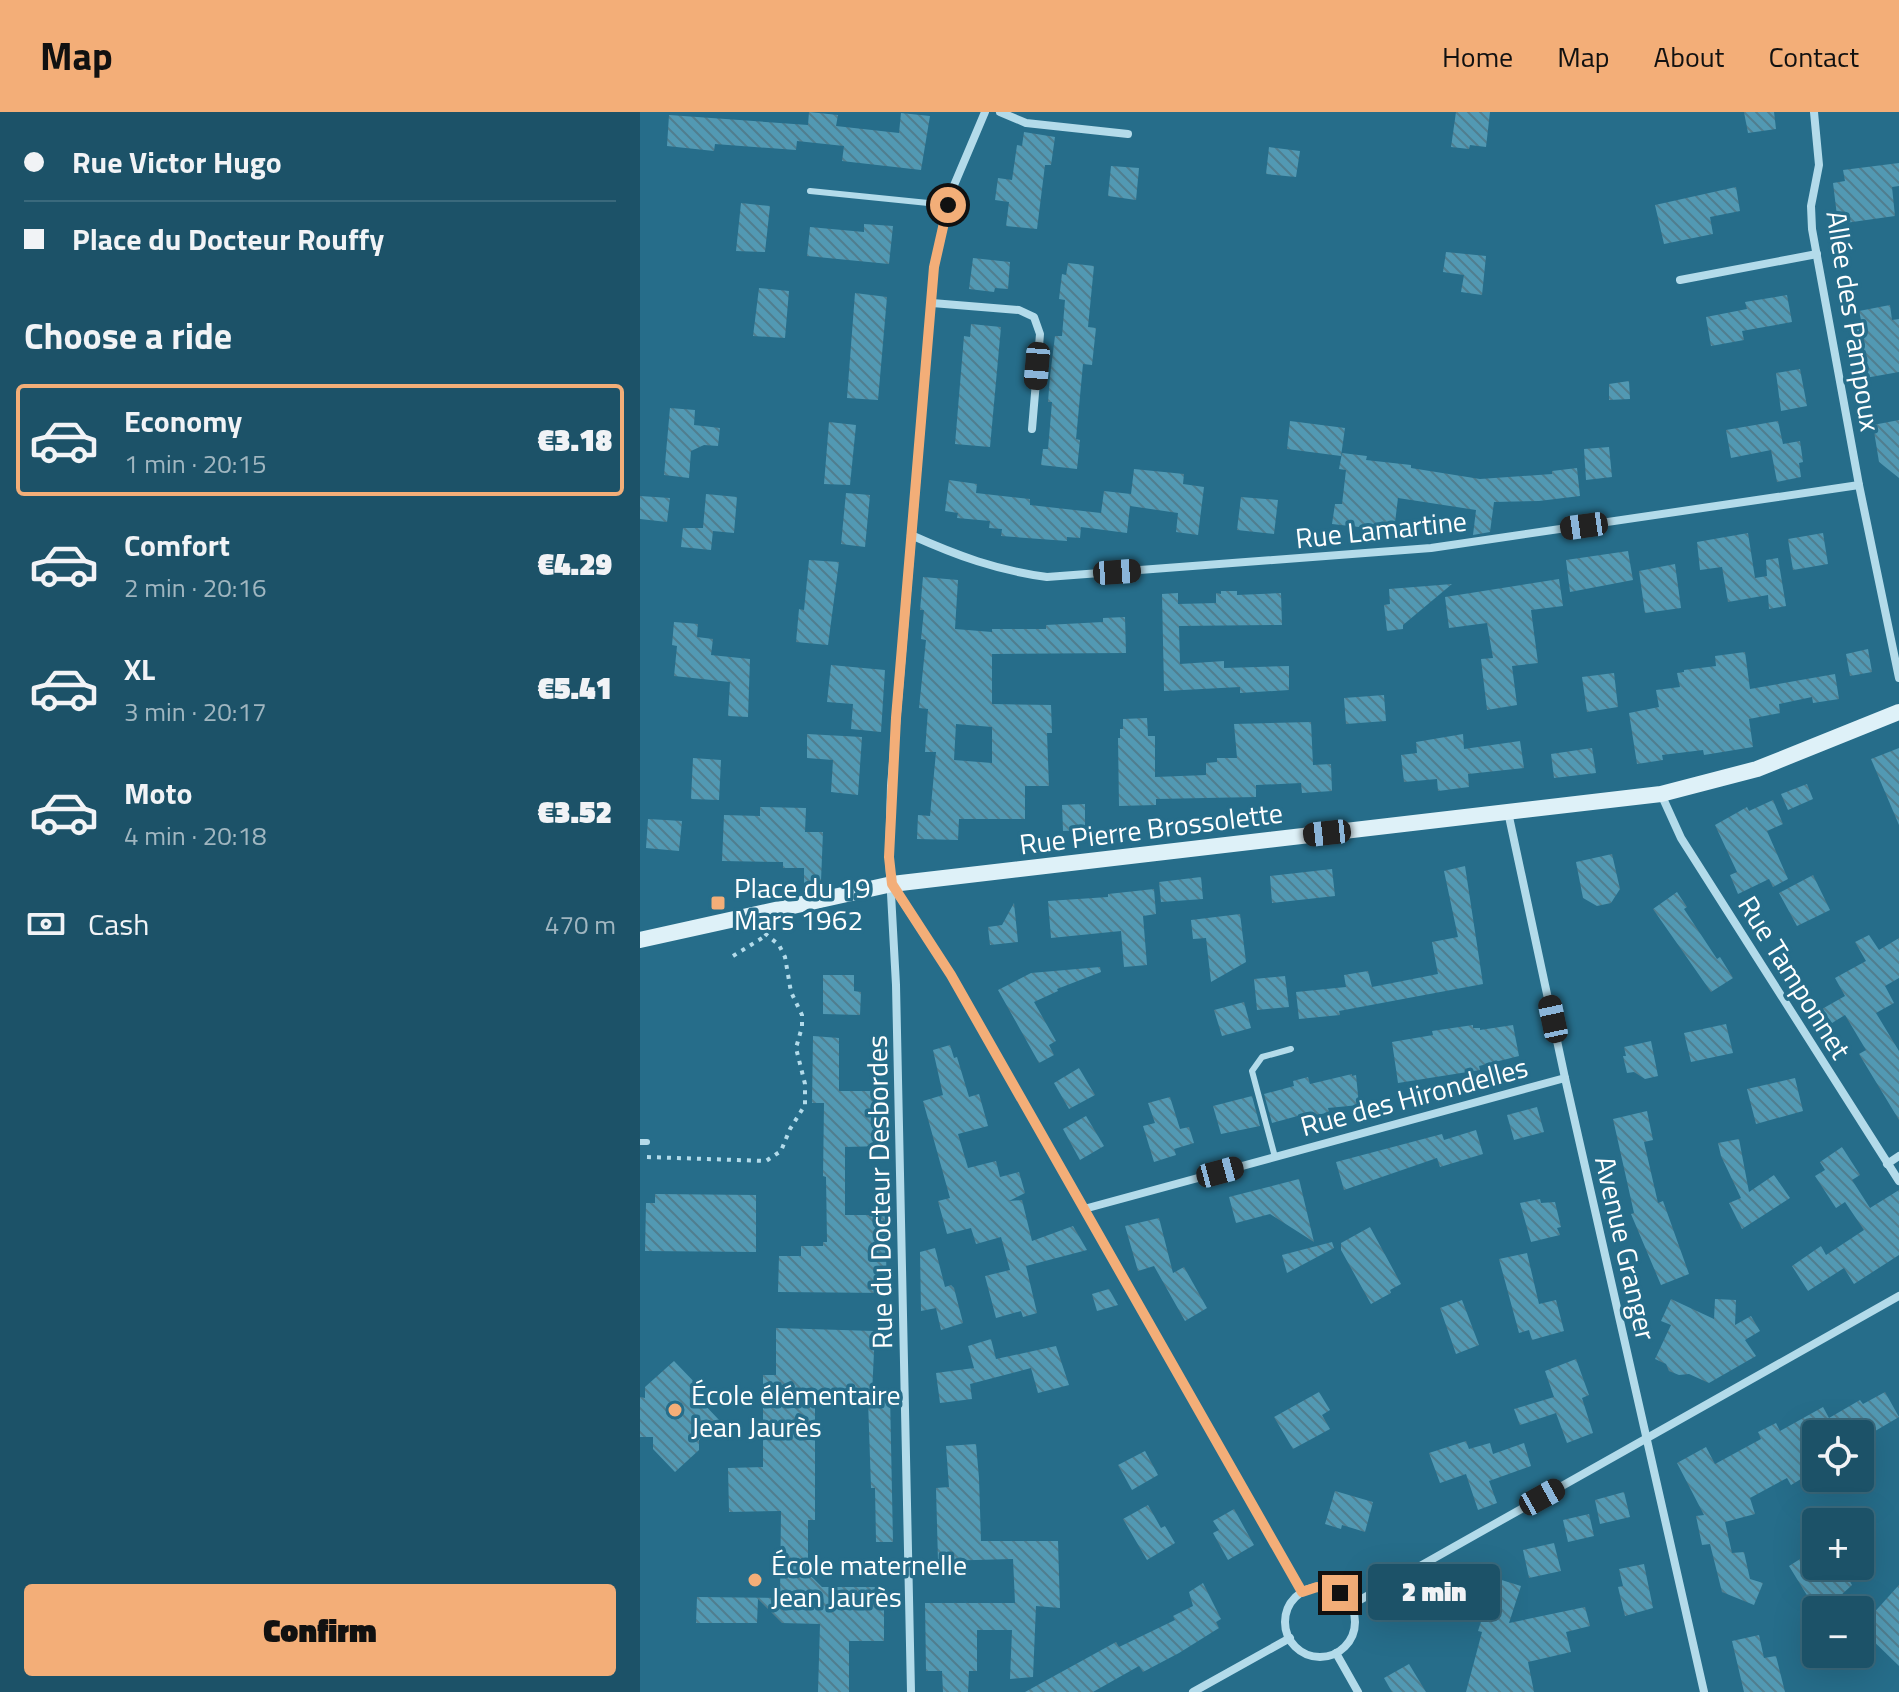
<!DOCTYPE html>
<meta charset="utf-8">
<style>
body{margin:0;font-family:"Titillium Web",sans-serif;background:#25586e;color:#f1f3f6;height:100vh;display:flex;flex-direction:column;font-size:30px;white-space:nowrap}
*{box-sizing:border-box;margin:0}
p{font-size:26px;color:#a0b6c0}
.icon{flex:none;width:44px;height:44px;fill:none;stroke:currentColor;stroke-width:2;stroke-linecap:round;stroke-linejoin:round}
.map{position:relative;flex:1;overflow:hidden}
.drawer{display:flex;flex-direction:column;background:#1c5268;width:640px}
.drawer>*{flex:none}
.hud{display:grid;align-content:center;height:176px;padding:0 24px;background:#1c5268}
.tools{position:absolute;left:1162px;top:1308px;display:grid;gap:16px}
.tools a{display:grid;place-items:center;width:72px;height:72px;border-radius:8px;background:#1c5268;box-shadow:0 8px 32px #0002,0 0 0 2px #3a697c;font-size:40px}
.end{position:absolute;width:36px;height:36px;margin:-18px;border:10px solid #f3ae78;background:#111;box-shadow:0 0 0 4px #111}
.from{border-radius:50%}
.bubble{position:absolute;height:56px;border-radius:8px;background:#1c5268;box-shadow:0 8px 32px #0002,0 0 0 2px #3a697c;font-size:26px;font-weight:800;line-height:56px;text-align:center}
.car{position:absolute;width:24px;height:48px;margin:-24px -12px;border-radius:10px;box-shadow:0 0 6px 2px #0007;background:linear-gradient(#222 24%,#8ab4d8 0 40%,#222 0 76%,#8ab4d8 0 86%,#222 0)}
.hud b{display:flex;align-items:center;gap:28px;height:76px;font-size:30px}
.hud b+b{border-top:2px solid #3a697c}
.hud i{width:20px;height:20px;background:#f1f3f6}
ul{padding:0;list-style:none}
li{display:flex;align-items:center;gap:24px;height:112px;margin:0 16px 12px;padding:0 8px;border:4px solid transparent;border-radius:8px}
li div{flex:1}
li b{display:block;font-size:30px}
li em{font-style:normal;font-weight:800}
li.active{border-color:#f3ae78}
li>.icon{width:72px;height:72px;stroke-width:1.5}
h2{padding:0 24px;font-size:36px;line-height:96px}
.pay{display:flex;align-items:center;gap:20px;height:88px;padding:0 24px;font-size:30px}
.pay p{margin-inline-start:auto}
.cta{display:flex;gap:16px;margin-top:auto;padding:16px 24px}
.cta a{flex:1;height:92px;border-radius:8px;background:#f3ae78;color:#111;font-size:32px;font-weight:800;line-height:92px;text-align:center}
header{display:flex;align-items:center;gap:48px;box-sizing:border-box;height:112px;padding:0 40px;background:#f3ae78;color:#111}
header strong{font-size:38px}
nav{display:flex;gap:44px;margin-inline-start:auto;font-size:28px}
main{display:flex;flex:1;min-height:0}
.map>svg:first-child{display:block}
.building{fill:url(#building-back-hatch);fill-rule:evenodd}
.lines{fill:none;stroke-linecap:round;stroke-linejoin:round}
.path{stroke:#b3dbea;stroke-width:4;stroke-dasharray:4 6;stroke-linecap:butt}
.lane{stroke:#b3dbea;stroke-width:6}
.street{stroke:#b3dbea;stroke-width:8}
.secondary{stroke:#def1f8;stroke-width:16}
.route{stroke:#f3ae78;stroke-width:10}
.poi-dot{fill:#f3ae78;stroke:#266d8a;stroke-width:3}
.labels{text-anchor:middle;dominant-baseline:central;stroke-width:7;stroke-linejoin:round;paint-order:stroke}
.street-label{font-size:28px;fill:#fff;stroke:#266d8a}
.poi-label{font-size:28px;fill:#fff;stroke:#266d8a;text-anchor:start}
</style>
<header>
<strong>Map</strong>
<nav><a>Home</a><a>Map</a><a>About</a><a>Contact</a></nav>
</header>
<main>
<section class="drawer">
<div class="hud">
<b><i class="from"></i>Rue Victor Hugo</b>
<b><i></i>Place du Docteur Rouffy</b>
</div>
<h2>Choose a ride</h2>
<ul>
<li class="active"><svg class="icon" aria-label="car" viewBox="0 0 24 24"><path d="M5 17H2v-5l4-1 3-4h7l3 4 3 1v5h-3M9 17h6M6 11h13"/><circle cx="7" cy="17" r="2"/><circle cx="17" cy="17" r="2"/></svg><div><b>Economy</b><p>1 min · 20:15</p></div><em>€3.18</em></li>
<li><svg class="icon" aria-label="car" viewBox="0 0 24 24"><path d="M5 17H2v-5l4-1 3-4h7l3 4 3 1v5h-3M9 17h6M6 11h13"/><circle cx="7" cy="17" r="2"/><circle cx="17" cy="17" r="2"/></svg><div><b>Comfort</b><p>2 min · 20:16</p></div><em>€4.29</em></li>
<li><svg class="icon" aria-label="car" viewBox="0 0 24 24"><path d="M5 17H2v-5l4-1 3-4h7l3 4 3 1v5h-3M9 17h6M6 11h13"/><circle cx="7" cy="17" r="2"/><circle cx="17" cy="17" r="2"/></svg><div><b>XL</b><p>3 min · 20:17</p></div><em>€5.41</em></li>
<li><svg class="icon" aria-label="car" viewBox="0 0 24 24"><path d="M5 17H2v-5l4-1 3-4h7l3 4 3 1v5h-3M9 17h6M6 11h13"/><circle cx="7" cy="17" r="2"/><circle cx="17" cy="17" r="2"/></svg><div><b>Moto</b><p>4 min · 20:18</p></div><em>€3.52</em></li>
</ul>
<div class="pay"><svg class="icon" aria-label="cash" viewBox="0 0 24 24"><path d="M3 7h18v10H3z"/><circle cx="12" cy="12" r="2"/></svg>Cash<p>470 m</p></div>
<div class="cta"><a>Confirm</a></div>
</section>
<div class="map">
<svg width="1259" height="1580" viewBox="0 0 1259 1580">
<defs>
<pattern id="building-back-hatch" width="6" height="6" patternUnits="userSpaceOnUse" patternTransform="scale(2)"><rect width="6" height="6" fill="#5299b3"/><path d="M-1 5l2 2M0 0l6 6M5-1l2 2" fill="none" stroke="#507e8f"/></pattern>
</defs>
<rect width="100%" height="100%" fill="#266d8a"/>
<g class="building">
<polygon points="169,0 198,3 196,14 259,21 261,1 290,4 281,58 202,49 204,34 157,29 156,38 75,32 74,39 27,34 29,3 168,13"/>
<polygon points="816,0 850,0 846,35 830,33 829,37 811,35"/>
<polygon points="1104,0 1134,0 1136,17 1108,21"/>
<polygon points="384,20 415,25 411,53 405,53 397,117 366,114 369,90 355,88 358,66 372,68 377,33 382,34"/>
<polygon points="629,35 660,39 656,65 626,62"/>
<polygon points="1259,51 1259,74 1252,75 1255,104 1198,112 1193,71 1205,69 1203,58"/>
<polygon points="471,54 499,56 496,88 468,84"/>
<polygon points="1096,75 1100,99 1070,105 1073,122 1024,132 1015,93"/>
<polygon points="101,91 130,94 125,140 96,139"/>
<polygon points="224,112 253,114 249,152 167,144 170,115 224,120"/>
<polygon points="806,140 846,144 842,183 821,180 824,163 803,160"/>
<polygon points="333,146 370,150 368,177 355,176 354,180 329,177"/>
<polygon points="428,151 454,154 448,215 456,216 452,253 443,252 436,327 440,328 437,357 401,353 403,337 408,337 412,290 408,290 410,264 415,224 422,224 425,188 419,187 422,162 426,163"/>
<polygon points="119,176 149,179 145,226 113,224"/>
<polygon points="215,181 247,185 238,288 207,286"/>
<polygon points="1147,183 1152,210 1102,219 1104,228 1071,234 1066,205 1107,197 1105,190"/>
<polygon points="1250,193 1252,208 1259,207 1259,260 1225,266 1216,213 1222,212 1219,199"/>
<polygon points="331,212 361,215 350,335 315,332 324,224 330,225"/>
<polygon points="1160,257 1167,294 1141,299 1136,261"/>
<polygon points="989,269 990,287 969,288 969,272"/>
<polygon points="30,296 55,298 54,313 80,316 78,334 64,333 51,339 49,366 24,363"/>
<polygon points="1259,308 1259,366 1239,350 1233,313"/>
<polygon points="650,309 705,316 701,344 647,337"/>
<polygon points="1138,309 1143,332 1160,329 1163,350 1159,351 1161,365 1137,370 1131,338 1091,346 1086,318"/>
<polygon points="189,310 216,313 210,373 184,372"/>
<polygon points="969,335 972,365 946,368 944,337"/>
<polygon points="702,341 727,344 726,348 771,353 771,356 840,367 912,362 912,359 937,356 940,384 899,389 854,390 850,420 833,423 836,398 758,386 754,419 692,412 695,392 702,392 706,358 699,357"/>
<polygon points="494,357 544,362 543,372 564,375 558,423 536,420 538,401 490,394 487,421 441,415 440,426 427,425 427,429 361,424 362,417 349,416 350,409 317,406 318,401 305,399 309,368 337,372 336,381 390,387 390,393 461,401 464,379 491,382"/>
<polygon points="206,381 230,383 225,435 201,432"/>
<polygon points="66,382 97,385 94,421 73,419 71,438 41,435 43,416 63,416"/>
<polygon points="0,384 30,386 27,410 0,407"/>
<polygon points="601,385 638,388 634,422 597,418"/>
<polygon points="1108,421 1115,466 1127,464 1126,448 1138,446 1146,494 1129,497 1128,483 1088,490 1082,455 1060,458 1057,430"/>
<polygon points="1183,421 1188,452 1153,458 1148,427"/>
<polygon points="988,439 993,468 930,480 926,448"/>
<polygon points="169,448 199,450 188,533 156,530 159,497 164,498"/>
<polygon points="1035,452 1041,496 1005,501 999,459"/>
<path d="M283 465 318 468 315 517 352 520V517H406V513L463 510V506L485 505 486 541 352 542V592L411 593 412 621H407L409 674H385V707H319L318 728 277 727 278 703 290 704 296 640H285L288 597 279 596 286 528 281 527 284 498H280ZM316 612 352 615V651L314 648Z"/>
<polygon points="919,467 923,494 891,498 898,551 872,554 877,593 847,598 841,547 853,546 847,511 809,516 805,485"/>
<polygon points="812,472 763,513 763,517 747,519 744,493 750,492 749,477"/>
<polygon points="581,479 597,479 597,483 641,481 642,513 539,514 540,552 584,549 584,556 649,554 649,578 600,581 600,575 524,579 522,482 538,481 538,492 576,491 576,481 581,482"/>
<polygon points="34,510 58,512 57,525 73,527 71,543 110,547 108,605 88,604 90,570 34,564 37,534 32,533"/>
<polygon points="1228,537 1232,560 1210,564 1206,542"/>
<polygon points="1105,540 1110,577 1195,562 1199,587 1173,591 1172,585 1139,592 1140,601 1109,607 1113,635 1064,643 1063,638 1022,643 1023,648 997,652 989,601 1019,595 1016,578 1040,575 1037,561 1044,560 1044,558 1076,554 1075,544"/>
<polygon points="191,553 245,558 241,620 211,617 213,592 187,590"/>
<polygon points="974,561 978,595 947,600 942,565"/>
<polygon points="744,583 746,609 706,612 704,586"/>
<polygon points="507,606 508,624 515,624 515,665 566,663 566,651 577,650 577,646 597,646 594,612 671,610 673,653 691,652 692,679 662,681 661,671 616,673 616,685 516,687 516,693 479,694 478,626 480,626 480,617 483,617 483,607"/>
<polygon points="167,622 222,625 218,683 191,680 193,648 167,646"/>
<polygon points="823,622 824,637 880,629 884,656 828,662 829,675 798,679 797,667 764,670 761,643 777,641 776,630"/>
<polygon points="952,636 956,661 914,666 911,642"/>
<polygon points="1259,636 1259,713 1231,647"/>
<polygon points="53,646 81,648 79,688 51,687"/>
<polygon points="1167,672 1173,687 1148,698 1141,682"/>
<polygon points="1133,688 1143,712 1127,719 1148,767 1133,775 1129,767 1098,782 1090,763 1097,760 1075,713 1107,695 1109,699"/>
<polygon points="445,692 445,718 423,719 422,693"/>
<polygon points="120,695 166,696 165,720 183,720 181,769 164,772 164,756 143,756 143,750 82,749 84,703 120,704"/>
<polygon points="8,707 42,709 39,739 6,736"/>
<polygon points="972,742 980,777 971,791 957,794 943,786 936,750"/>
<polygon points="825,754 843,872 699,899 700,903 659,907 656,880 706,875 704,863 728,859 732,875 798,862 792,830 818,825 804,759"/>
<polygon points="692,757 695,784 632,791 630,764"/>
<polygon points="1173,763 1190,798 1157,814 1139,781"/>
<polygon points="561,765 563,787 521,790 519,770"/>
<polygon points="514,777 516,802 503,804 507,853 484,855 481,819 411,826 408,789 468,785 468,782"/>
<polygon points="1037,780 1047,795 1044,797 1050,806 1077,847 1080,845 1093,866 1071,880 1013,797"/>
<polygon points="374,791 378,830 350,833 348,815 362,813"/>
<polygon points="600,802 606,850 571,870 566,826 553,827 551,808"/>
<polygon points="1229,823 1239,838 1259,826 1259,866 1245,874 1254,891 1236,901 1259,939 1259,1008 1219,942 1226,938 1205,903 1192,911 1182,897 1205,884 1195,866 1226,849 1215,830"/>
<polygon points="460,855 461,860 417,877 418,879 394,890 416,929 409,933 414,943 399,951 358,878 391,861"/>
<polygon points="183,863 214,863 214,879 221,880 220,903 183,902"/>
<polygon points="645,864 649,895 617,898 614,867"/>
<polygon points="604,890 611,916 582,924 574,898"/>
<polygon points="1086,912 1093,941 1051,950 1044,921"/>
<polygon points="833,913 833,916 840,916 840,918 873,913 879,944 839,954 840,958 758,971 752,930 793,923 792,919"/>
<polygon points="173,924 199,926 199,979 241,979 243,1034 205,1035 205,1103 245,1103 247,1181 138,1180 139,1144 161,1144 161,1134 183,1134 183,1130 187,1130 186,1065 183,1064 184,991 172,991"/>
<polygon points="1011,929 1018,964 1005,967 994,960 987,961 983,944 986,944 984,935"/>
<polygon points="310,933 314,946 317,945 329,985 339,982 348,1014 318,1022 328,1056 356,1049 360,1065 379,1060 385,1081 369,1089 382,1088 392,1129 433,1114 447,1138 386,1154 397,1201 383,1205 381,1199 356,1206 345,1164 370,1158 361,1125 336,1132 331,1116 307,1122 298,1089 310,1086 283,989 303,983 293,938"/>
<polygon points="439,956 455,983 429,997 414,971"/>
<polygon points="712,962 712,964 716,963 719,993 688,996 689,1000 667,1006 665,1002 632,1011 624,982 654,974 653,969 668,965 670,972"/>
<polygon points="1155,966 1163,999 1116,1012 1107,977"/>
<polygon points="612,984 620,1014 581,1022 573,994"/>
<polygon points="530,985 540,1017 549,1015 554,1031 534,1037 536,1043 514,1050 503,1014 515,1011 508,991"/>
<polygon points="897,995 904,1020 874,1028 867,1003"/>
<polygon points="1007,999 1013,1028 1004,1030 1018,1091 1023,1089 1049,1162 1021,1173 991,1102 994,1101 973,1007"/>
<polygon points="446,1004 464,1034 440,1048 423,1017"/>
<polygon points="836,1018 843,1042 800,1055 797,1046 704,1078 696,1050 802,1022 804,1028"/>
<polygon points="1099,1027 1109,1080 1134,1063 1150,1086 1102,1117 1089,1091 1101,1086 1081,1044 1078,1031"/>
<polygon points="1202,1035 1220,1063 1212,1068 1230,1096 1259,1078 1259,1143 1214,1172 1204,1156 1168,1179 1152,1154 1181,1134 1186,1143 1224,1118 1205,1090 1196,1096 1175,1064 1185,1058 1180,1050"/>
<polygon points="659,1067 674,1130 630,1102 596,1111 589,1085"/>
<polygon points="15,1082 116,1083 116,1140 5,1139 6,1091 15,1091"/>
<polygon points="900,1087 901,1091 915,1090 921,1115 917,1116 920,1123 891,1130 880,1091"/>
<polygon points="519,1106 533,1161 544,1155 567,1196 545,1209 514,1154 498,1159 485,1114"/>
<polygon points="730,1115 761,1172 750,1178 751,1181 731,1192 701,1138 701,1131"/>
<polygon points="692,1130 694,1136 647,1161 642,1143"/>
<polygon points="295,1136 305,1175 311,1173 314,1176 323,1211 301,1218 296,1196 281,1199 280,1140"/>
<polygon points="887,1141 899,1192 916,1188 924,1219 892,1228 889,1218 879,1221 859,1147"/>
<polygon points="469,1177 478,1193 457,1199 452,1182"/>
<polygon points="1031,1187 1074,1207 1075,1187 1096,1188 1095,1213 1111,1204 1120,1219 1105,1228 1116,1244 1069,1271 1049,1262 1039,1263 1029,1259 1026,1252 1015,1247 1031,1213 1021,1209"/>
<polygon points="822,1188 839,1233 816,1242 800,1196"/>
<polygon points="136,1216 235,1219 232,1282 250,1282 253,1430 236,1430 235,1376 231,1376 228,1288 182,1288 182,1291 175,1291 175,1408 168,1408 168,1461 182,1475 244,1475 244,1529 209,1529 209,1580 178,1580 180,1512 142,1511 118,1487 117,1511 56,1511 57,1485 140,1486 141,1399 89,1400 88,1356 123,1355 123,1263 136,1263"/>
<polygon points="351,1227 356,1247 416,1234 429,1273 398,1281 391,1256 330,1272 332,1287 300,1291 296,1261 334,1256 328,1234"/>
<polygon points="936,1247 949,1283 942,1286 953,1321 927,1331 916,1301 880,1313 874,1297 914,1285 905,1259"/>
<polygon points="34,1249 60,1276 60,1288 80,1309 59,1328 59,1338 35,1360 13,1337 13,1325 0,1325 0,1285 5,1286 5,1275"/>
<polygon points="679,1280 690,1298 682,1303 690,1317 653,1337 634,1305"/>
<polygon points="1245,1280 1259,1305 1230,1322 1176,1322 1176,1358 1151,1373 1147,1366 1110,1386 1115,1402 1085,1410 1092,1441 1104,1440 1110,1467 1123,1471 1114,1493 1082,1480 1070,1432 1062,1433 1056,1404 1064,1403 1037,1351 1066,1335 1075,1352 1121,1327 1118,1320 1136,1311 1140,1319 1183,1295 1189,1306 1220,1288 1223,1292"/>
<polygon points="826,1329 829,1337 850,1331 853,1342 884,1331 891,1354 849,1369 857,1391 838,1398 826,1362 800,1371 789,1341"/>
<polygon points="336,1332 339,1366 341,1429 418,1429 420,1496 396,1494 393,1565 370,1567 372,1518 337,1518 337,1559 329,1559 328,1580 303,1580 302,1559 286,1559 285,1491 375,1491 373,1447 298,1449 296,1376 309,1375 306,1334"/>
<polygon points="505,1339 518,1363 492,1378 478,1353"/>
<polygon points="695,1379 733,1390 725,1420 702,1413 701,1417 685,1412"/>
<polygon points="984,1380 990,1405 960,1412 955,1388"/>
<polygon points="508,1393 521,1416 525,1414 535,1431 507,1448 483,1407"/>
<polygon points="594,1397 614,1433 588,1448 573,1421 579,1418 573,1409"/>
<polygon points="949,1402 954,1424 928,1430 923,1408"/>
<polygon points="914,1431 921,1459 889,1466 883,1438"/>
<polygon points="1176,1437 1176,1454 1201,1454 1212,1473 1198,1486 1204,1498 1176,1498 1149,1454"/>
<polygon points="1004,1452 1013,1496 985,1504 978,1475 983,1474 979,1457"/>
<polygon points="855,1466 881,1474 869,1511 945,1495 950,1514 926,1520 931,1540 888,1550 894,1580 826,1580 842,1520 838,1519"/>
<polygon points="563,1471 581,1507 576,1510 579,1516 539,1541 503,1560 499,1554 453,1580 385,1580 476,1530 479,1535 535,1508 533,1504 553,1494 549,1480"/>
<polygon points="1259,1473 1259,1554 1220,1516"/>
<polygon points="1119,1523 1124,1546 1136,1544 1145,1580 1104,1580 1092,1529"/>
<polygon points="769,1552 786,1580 752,1580 744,1566"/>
</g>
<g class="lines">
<g class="path">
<polyline points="93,844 127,823"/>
<polyline points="7,1045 126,1049 141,1039 150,1017 165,993 165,972 156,936 162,915 162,903 151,880 145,845 139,833 122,819"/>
</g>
<g class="lane">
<polyline points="170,79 308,93"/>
<polyline points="0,1030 7,1030"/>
<polyline points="635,1045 612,959 622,945 651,937"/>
</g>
<g class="street">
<polyline points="360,0 386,11 488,22"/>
<polyline points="1174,0 1179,53 1171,94 1172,117 1219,373 1259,566"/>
<polyline points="1040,168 1177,142"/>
<polyline points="292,191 379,198 394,205 400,222 392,317"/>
<path d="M271 423C318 444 356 458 407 465L791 436 1219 373"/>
<polyline points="1021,682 1041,726 1259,1069"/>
<polyline points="868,700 925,966 1064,1580"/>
<polyline points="252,773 311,863 662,1480"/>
<polyline points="1247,1052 1259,1044"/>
<polyline points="444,1097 925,966"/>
<circle cx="680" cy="1510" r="35"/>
<polyline points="711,1493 1259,1184"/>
<polyline points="696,1541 718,1580"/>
<polyline points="271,1580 256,873 249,745 251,674 294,155 312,78 345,0"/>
<polyline points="553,1580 650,1526"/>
</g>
<polyline class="secondary" points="0,828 252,772 1021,682 1117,657 1259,600"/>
</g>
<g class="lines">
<polyline class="route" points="308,93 294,155 256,606 249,745 252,772 311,863 662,1480 677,1475 700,1481"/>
</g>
<g class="poi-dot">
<rect x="70" y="783" width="16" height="16" rx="4"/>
<circle cx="35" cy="1298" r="8"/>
<circle cx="115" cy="1468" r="8"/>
</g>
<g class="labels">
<g class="street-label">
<text transform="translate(1214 209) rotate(81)">Allée des Pampoux</text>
<text transform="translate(741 417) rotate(-6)">Rue Lamartine</text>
<text transform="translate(511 716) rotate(-7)">Rue Pierre Brossolette</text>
<text transform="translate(1155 865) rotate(58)">Rue Tamponnet</text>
<text transform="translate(774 984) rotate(-15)">Rue des Hirondelles</text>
<text transform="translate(239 1080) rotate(-91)">Rue du Docteur Desbordes</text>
<text transform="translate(986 1136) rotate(77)">Avenue Granger</text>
</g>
<g class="poi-label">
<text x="94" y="775">Place du 19<tspan x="94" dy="32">Mars 1962</tspan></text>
<text x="51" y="1282">École élémentaire<tspan x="51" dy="32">Jean Jaurès</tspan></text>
<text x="131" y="1452">École maternelle<tspan x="131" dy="32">Jean Jaurès</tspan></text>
</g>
</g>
</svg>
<div class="tools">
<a><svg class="icon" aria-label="locate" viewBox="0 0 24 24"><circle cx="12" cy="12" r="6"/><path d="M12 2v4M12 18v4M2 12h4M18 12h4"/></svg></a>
<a>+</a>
<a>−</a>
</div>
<i class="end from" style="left:308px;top:93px"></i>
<i class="end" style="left:700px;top:1481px"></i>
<div class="bubble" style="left:728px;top:1452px;width:132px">2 min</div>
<i class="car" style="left:397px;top:254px;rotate:185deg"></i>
<i class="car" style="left:944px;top:414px;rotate:262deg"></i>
<i class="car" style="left:477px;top:460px;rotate:86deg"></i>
<i class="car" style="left:687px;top:721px;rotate:264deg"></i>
<i class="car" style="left:913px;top:907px;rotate:348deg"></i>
<i class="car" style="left:580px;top:1060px;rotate:75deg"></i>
<i class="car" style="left:902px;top:1385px;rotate:61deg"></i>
</div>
</main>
